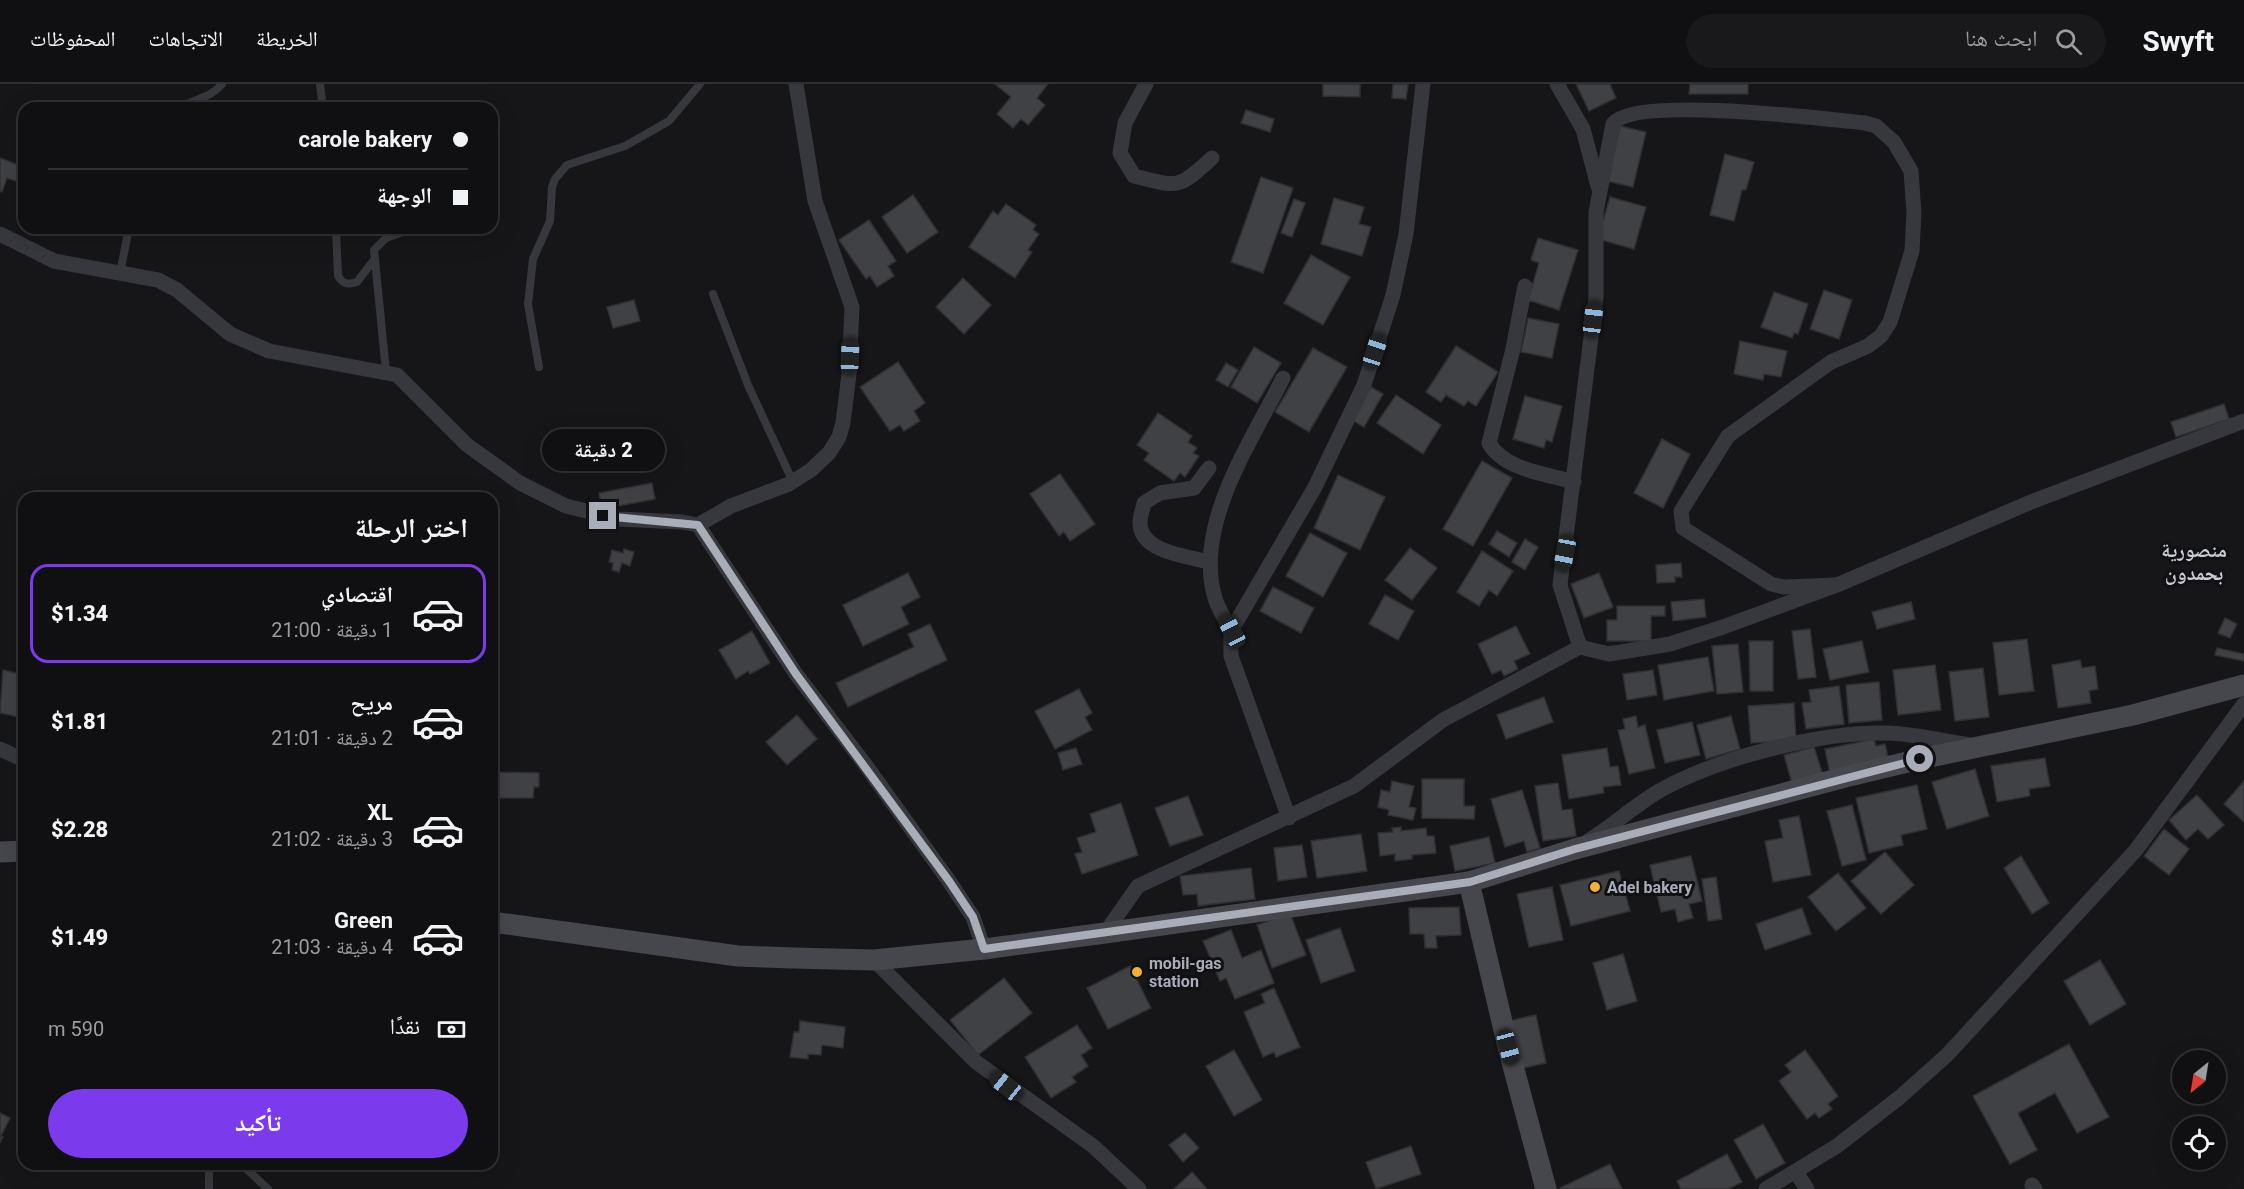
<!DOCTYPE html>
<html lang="ar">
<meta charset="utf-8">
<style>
body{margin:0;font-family:Roboto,"Noto Naskh Arabic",sans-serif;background:#19191b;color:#f1f3f6;direction:rtl;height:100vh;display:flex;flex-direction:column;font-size:22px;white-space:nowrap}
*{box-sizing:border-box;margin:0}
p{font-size:20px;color:#9c9d9f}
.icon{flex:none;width:33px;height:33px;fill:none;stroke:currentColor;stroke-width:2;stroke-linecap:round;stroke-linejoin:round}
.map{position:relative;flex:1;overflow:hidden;direction:ltr}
.drawer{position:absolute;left:18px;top:408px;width:480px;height:678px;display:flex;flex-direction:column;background:#101012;border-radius:18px;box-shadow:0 6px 24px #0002,0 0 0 2px #303032;direction:rtl}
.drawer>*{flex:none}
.guide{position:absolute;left:18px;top:18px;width:480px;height:132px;border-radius:18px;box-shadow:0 6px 24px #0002,0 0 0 2px #303032;direction:rtl;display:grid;align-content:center;height:132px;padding:0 30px;background:#101012}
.needle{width:39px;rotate:210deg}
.buttons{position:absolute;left:2172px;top:966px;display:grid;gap:12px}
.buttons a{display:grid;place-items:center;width:54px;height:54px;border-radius:50%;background:#101012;box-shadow:0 6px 24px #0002,0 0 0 2px #303032;font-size:30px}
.end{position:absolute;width:27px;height:27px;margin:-14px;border:8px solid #a8adb8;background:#111;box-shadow:0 0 0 3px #111}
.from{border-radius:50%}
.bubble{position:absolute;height:42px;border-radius:21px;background:#101012;box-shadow:0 6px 24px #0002,0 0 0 2px #303032;font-size:20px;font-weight:800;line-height:42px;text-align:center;direction:rtl}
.car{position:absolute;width:18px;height:36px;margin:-18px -9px;border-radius:8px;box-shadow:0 0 4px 2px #0007;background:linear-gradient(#222 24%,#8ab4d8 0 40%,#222 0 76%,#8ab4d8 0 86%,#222 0)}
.guide b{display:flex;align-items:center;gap:21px;height:57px;font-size:22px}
.guide b+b{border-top:2px solid #303032}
.guide i{width:15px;height:15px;background:#f1f3f6}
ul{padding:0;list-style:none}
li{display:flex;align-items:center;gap:18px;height:99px;margin:0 12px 9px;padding:0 18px;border:3px solid transparent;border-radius:18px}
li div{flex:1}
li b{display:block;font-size:22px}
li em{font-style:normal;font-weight:800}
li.selected{border-color:#7c3aed}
li>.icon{width:54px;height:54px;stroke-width:1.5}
h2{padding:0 30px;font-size:27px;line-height:72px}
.pay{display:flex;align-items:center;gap:15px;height:66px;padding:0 30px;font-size:22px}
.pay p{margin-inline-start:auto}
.button{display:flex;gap:12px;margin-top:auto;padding:12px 30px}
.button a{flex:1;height:69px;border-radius:36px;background:#7c3aed;color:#fff;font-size:24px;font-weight:800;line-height:69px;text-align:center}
header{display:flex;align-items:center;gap:36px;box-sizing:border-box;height:84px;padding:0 30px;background:#101012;border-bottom:2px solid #303032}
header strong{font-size:28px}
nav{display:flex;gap:33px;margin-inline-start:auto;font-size:21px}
.search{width:420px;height:54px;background:#19191b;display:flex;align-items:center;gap:15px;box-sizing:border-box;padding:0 21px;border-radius:33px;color:#9c9d9f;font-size:22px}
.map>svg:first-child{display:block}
.building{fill:#404145;stroke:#303034;stroke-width:1.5}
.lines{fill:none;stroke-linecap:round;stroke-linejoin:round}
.lane{stroke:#37383d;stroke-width:8}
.street{stroke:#37383d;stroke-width:15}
.secondary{stroke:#45474d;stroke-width:21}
.route{stroke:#a8adb8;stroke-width:8}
.poi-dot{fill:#f2b134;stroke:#111113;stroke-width:2}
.labels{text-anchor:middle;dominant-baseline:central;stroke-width:6;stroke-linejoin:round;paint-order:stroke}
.poi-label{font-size:16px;font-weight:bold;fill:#a8adb8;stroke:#111113;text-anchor:start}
.quarter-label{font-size:20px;font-weight:bold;fill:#c9ccd4;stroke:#111113}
</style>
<header>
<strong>Swyft</strong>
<div class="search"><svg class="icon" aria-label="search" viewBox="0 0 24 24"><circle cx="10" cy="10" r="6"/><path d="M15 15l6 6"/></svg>ابحث هنا</div>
<nav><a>الخريطة</a><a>الاتجاهات</a><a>المحفوظات</a></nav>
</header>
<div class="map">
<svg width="2244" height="1105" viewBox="0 0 2244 1105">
<rect width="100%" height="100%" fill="#161618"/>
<g class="building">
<polygon points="995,0 1048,0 1037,14 1045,21 1028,41 1021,35 1013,44 997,30 1011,13"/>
<polygon points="1323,0 1360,0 1360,13 1323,12"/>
<polygon points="1393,0 1408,0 1406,15 1392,14"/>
<polygon points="1576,0 1610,0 1616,14 1589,27"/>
<polygon points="1690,0 1748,0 1748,10 1689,10"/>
<polygon points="1246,26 1274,35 1270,48 1241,39"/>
<polygon points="1620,42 1646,48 1633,103 1607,97"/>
<polygon points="1725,70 1754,78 1746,106 1742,106 1734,137 1710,131"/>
<polygon points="0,74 24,83 22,99 7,94 2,108 0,107"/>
<polygon points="1261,93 1293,104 1263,189 1231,178"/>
<polygon points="913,111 938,148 907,169 882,133"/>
<polygon points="1610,113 1646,123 1634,165 1598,155"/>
<polygon points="1334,114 1364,123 1359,140 1371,143 1362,172 1321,160"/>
<polygon points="1294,115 1305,119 1292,153 1281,149"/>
<polygon points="1006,120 1036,141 1033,146 1039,150 1028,166 1032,168 1015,194 969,163 993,127 998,131"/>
<polygon points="869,136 896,177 888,182 894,192 877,203 870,192 866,195 839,156"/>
<polygon points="1538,154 1578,166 1559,226 1528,216 1539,179 1531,176"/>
<polygon points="1311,171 1350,193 1323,241 1284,219"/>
<polygon points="963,194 991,221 964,250 936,223"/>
<polygon points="1824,206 1852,216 1839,255 1810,245"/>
<polygon points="1774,208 1808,220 1798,250 1794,249 1792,254 1761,243"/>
<polygon points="634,216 640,237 613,244 607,223"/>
<polygon points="1528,234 1559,240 1552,274 1521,268"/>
<polygon points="1740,257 1787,267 1781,293 1764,290 1763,296 1734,290"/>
<polygon points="1456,262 1498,288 1476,322 1468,317 1464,322 1446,311 1441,318 1426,308"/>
<polygon points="1254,263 1281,279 1257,319 1231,303"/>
<polygon points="1313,264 1347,283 1309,348 1275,328"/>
<polygon points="898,278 925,319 914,327 920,337 904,347 900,341 890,347 860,303"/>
<polygon points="1226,279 1238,286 1228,303 1216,296"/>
<polygon points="1371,303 1383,310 1364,343 1352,336"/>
<polygon points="1396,311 1441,341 1423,370 1377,339"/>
<polygon points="1525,312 1562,322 1552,358 1546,356 1544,364 1513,355"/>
<polygon points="2224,320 2229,335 2176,353 2171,338"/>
<polygon points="1158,329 1192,352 1188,358 1197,364 1193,369 1199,372 1185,393 1180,389 1174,397 1144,376 1149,369 1137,361"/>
<polygon points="1662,355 1690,370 1663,424 1634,409"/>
<polygon points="1482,377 1512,394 1473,462 1443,445"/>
<polygon points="1060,390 1095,440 1070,457 1064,448 1059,452 1030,410"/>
<polygon points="1338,391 1385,413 1360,466 1314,444"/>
<polygon points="652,399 655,415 602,425 599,409"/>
<polygon points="1497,447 1517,459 1509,473 1489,460"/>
<polygon points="1310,449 1347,469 1323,513 1286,492"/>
<polygon points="1525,455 1538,463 1525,486 1512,478"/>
<polygon points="1410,464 1437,484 1412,516 1385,496"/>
<polygon points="624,465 634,468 630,482 622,479 619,488 612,486 613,479 609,478 612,466 623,469"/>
<polygon points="1482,467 1513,487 1497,512 1489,506 1479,522 1457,508"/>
<polygon points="1681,479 1682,493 1675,493 1675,498 1657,499 1656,481"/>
<polygon points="908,489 920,513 901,523 909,540 863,562 843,521"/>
<polygon points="1599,489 1613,523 1584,534 1571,500"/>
<polygon points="1273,503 1314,524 1301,549 1260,527"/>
<polygon points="1385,511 1414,527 1398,556 1369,540"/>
<polygon points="1704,515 1706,533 1673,537 1671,518"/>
<polygon points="1911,518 1915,535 1877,545 1872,528"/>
<polygon points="1617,522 1665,522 1665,532 1651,532 1651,557 1607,557 1607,536 1617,536"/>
<polygon points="2225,534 2237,540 2230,554 2218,549"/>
<polygon points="930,540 947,576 848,623 836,599 914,563 908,550"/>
<polygon points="1516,542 1530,570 1514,577 1518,585 1504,592 1501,586 1492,590 1478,560"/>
<polygon points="1810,545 1816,593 1798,595 1792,547"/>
<polygon points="752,547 770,579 750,590 748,587 736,595 719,566"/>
<polygon points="2027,555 2034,607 1999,611 1993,559"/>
<polygon points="1749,557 1773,557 1773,607 1750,607"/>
<polygon points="1862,557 1869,588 1830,596 1823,565"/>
<polygon points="1738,560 1743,608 1717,610 1712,562"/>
<polygon points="2217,564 2244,570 2244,577 2215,571"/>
<polygon points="1708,573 1714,607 1664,616 1658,581"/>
<polygon points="2080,576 2082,584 2095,582 2098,605 2089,607 2091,619 2058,624 2052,581"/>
<polygon points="1935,581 1941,626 1898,631 1893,586"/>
<polygon points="1983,584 1989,633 1955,637 1949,588"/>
<polygon points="3,586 24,591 24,634 0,629"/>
<polygon points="1653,586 1657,611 1627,616 1623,590"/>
<polygon points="1879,598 1882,636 1849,639 1846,601"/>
<polygon points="1839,602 1844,640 1806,645 1802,619 1811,618 1809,606"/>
<polygon points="1079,605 1092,629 1085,633 1092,646 1055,665 1035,627"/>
<polygon points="1544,613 1553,638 1506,655 1497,631"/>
<polygon points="1794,619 1796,656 1751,659 1748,622"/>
<polygon points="797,631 817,655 787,681 766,658"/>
<polygon points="1636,632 1638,643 1645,641 1655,684 1629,690 1618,646 1625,645 1623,635"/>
<polygon points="1731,632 1740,665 1706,675 1697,641"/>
<polygon points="1692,638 1700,671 1665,679 1657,646"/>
<polygon points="1874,655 1876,662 1885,660 1889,678 1830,690 1825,665"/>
<polygon points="1814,663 1823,691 1792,699 1784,671"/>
<polygon points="1076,664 1082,680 1063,686 1058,669"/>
<polygon points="1607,664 1610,683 1618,682 1621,701 1603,703 1604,709 1569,715 1562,671"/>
<polygon points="2045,674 2050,702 2029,705 2030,712 1997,718 1991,682"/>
<polygon points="1975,685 1989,732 1947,745 1932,698"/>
<polygon points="492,688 539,689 539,703 534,703 533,714 492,714"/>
<polygon points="1422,695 1464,695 1464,722 1475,722 1474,735 1422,734"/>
<polygon points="1392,697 1414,702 1409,723 1416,724 1413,736 1388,731 1389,726 1378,723 1381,706 1390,708"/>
<polygon points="2244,697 2244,738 2224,720"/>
<polygon points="1558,699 1562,726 1572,725 1576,752 1543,757 1535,702"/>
<polygon points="1917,701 1927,745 1901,751 1903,761 1869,769 1856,714"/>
<polygon points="1522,706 1540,764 1527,768 1524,757 1505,763 1491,715"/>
<polygon points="2197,711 2224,741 2208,755 2198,745 2186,756 2169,736"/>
<polygon points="1188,712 1203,751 1170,762 1155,724"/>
<polygon points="1121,719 1138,771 1082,790 1075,770 1082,768 1077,754 1096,748 1090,730"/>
<polygon points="1852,721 1866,776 1842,782 1827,727"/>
<polygon points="1799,732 1811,791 1773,798 1765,757 1783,754 1779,736"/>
<polygon points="1401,743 1401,747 1426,744 1427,752 1434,752 1436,769 1412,771 1412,775 1395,777 1395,770 1380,772 1378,749 1393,748 1392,744"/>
<polygon points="2164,745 2189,765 2169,791 2144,772"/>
<polygon points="1361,750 1367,787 1317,794 1311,757"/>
<polygon points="1489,753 1495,779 1455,787 1450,762"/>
<polygon points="1302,761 1307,793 1278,797 1274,764"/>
<polygon points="1885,768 1914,801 1881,830 1851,797"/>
<polygon points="1691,772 1702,817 1689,820 1693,834 1678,838 1675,825 1661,828 1650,781"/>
<polygon points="2021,772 2049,819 2032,830 2004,784"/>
<polygon points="1251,784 1255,815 1198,822 1197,810 1183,811 1180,792"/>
<polygon points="1619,787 1630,827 1571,842 1560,801"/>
<polygon points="1838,789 1866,824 1836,847 1808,813"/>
<polygon points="1716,793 1722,835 1708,837 1702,795"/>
<polygon points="1552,803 1563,856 1529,863 1517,810"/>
<polygon points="1459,823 1461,851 1436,852 1437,864 1425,864 1424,850 1410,850 1409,824"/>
<polygon points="1802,824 1811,850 1765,866 1756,840"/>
<polygon points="1290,829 1306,871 1272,884 1257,841"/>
<polygon points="1340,844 1355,887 1321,899 1306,856"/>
<polygon points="1231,846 1242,874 1261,866 1274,899 1235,915 1226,894 1220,897 1203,857"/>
<polygon points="1623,870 1637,917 1607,926 1593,879"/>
<polygon points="2100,876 2126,920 2090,941 2064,897"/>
<polygon points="1130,882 1151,924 1108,945 1087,904"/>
<polygon points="1004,894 1032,929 978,971 950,936"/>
<polygon points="1274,904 1300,963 1276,973 1274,968 1263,973 1244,928 1265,919 1261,910"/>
<polygon points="1536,931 1546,979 1519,985 1508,937"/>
<polygon points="800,937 845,943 843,964 822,961 821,971 808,970 808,975 790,973 794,948 799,948"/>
<polygon points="1077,941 1092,964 1081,971 1088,982 1072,993 1076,998 1051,1014 1025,973"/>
<polygon points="2069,960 2109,1033 2077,1049 2055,1009 2018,1029 2037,1066 2010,1080 1973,1012"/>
<polygon points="1234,966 1262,1016 1234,1032 1206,982"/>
<polygon points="1805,966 1838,1012 1828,1020 1832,1025 1819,1034 1815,1029 1807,1035 1779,997 1791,988 1785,981"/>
<polygon points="0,1029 10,1034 1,1052 3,1053 0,1059"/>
<polygon points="1763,1040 1785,1079 1756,1095 1734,1056"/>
<polygon points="1185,1049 1199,1064 1183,1078 1169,1061"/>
<polygon points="1411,1062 1421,1090 1376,1105 1366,1078"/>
<polygon points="1727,1070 1742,1098 1728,1105 1681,1105 1677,1097"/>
<polygon points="1610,1080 1622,1105 1561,1105 1560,1104"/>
<polygon points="1192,1088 1207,1105 1174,1105"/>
</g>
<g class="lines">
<g class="lane">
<polyline points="320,0 323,24"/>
<path d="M181 24C194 14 210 15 222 0"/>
<path d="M336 144 338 192C343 200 348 201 357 198L374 176"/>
<polyline points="120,189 129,144"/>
<polyline points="713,210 748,301 793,398"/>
<polyline points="539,283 528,220 533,175 550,137 552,103 555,95 567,81 625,62 669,37 700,0"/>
<polyline points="386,287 374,166 386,154 414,144"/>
<polyline points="209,1080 209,1105"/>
<polyline points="241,1080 268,1105"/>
</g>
<g class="street">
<path d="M1146 0 1125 39 1120 69 1134 92C1178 103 1177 106 1212 74"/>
<polyline points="1557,0 1583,45 1598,102"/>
<polyline points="0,150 54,177 158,196 177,206 230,250 269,267 397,291 467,361 520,399 566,422 618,435 682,438 698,441 731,422 789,400 811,386 829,369 839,353 843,339 849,290 852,223 815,117 796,0"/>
<path d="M1525 202 1513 265 1489 359C1504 386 1547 390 1574 398"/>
<path d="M1209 384 1194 404 1160 409 1144 419C1143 425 1140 432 1140 438 1139 468 1189 473 1210 478"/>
<polyline points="698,441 796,590 864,679 949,797 973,833 984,865"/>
<path d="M1231 547C1226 536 1218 525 1215 514 1193 441 1252 357 1283 294"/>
<path d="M1580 563 1560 501 1596 213V128L1613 40C1634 11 1825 35 1865 39L1876 42 1894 58 1911 87 1914 129 1912 167 1890 238 1881 252 1868 262 1831 278 1728 352 1681 427 1683 444 1771 500 1784 503 1837 501"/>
<polyline points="0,665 24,676"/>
<polyline points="1289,734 1231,572 1231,547 1315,403 1364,301 1393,211 1406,150 1423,0"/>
<path d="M1588 757C1612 742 1634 722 1659 707 1718 674 1821 647 1888 649 1916 650 1943 657 1970 661"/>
<polyline points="1105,849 1138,802 1354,702 1443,636 1580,563 1609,570 1670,560 1723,543 1837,501 2031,418 2244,337"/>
<polyline points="874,876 976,978 1093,1062 1139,1105"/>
<polyline points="1796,1088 1807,1105"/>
<polyline points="2032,1101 2035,1105"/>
<polyline points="1766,1105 1837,1062 1900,1013 1947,971 2136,766 2244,620"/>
</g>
<g class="secondary">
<polyline points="0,768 24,767"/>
<polyline points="1469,798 1508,963 1546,1105"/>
<polyline points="492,838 738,872 793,874 874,876 984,865 1105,849 1469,798 1575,765 1845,693 1920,675 2133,631 2244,601"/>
</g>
</g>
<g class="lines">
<polyline class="route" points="603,432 698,441 796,590 949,797 973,833 984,865 1470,798 1575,765 1920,675"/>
</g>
<g class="poi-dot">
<circle cx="1595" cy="803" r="6"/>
<circle cx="1137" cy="888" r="6"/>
</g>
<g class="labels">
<g class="poi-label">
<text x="1607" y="803">Adel bakery</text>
<text x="1149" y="879">mobil-gas<tspan x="1149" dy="18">station</tspan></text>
</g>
<g class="quarter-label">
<text x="2194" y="466">منصورية<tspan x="2194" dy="23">بحمدون</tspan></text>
</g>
</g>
</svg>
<div class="buttons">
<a><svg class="needle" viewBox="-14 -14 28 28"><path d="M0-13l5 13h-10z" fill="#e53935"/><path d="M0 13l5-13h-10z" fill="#9c9d9f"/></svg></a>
<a><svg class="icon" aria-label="locate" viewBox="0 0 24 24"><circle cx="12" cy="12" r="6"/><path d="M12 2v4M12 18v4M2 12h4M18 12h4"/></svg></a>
</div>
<i class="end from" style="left:1920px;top:675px"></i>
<i class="end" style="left:603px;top:432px"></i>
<div class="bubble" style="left:542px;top:345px;width:123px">2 دقيقة</div>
<i class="car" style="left:1593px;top:235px;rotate:7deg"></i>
<i class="car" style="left:1375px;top:267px;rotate:18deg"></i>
<i class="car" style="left:850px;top:272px;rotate:2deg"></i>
<i class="car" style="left:1565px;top:469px;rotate:191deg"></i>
<i class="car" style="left:1232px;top:547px;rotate:332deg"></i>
<i class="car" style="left:1508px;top:963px;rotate:165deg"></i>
<i class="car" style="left:1006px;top:1002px;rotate:309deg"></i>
<div class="guide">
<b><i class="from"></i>carole bakery</b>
<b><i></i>الوجهة</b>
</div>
<section class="drawer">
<h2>اختر الرحلة</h2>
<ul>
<li class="selected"><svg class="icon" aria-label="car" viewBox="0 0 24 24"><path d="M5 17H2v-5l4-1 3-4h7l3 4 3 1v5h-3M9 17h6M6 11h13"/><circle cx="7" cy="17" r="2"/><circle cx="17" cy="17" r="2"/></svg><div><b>اقتصادي</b><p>1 دقيقة · 21:00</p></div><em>$1.34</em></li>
<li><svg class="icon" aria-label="car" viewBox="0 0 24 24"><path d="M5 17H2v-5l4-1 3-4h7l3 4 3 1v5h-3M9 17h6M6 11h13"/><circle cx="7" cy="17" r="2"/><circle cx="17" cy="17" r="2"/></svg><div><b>مريح</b><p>2 دقيقة · 21:01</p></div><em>$1.81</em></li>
<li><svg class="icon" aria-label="car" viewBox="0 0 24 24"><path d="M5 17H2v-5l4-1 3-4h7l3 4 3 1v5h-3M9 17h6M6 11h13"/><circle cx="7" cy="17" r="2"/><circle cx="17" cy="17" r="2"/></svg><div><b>XL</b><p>3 دقيقة · 21:02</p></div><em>$2.28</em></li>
<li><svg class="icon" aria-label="car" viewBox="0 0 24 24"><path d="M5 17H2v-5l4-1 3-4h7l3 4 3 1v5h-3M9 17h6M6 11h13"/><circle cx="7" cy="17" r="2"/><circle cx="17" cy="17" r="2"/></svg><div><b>Green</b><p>4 دقيقة · 21:03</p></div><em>$1.49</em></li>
</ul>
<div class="pay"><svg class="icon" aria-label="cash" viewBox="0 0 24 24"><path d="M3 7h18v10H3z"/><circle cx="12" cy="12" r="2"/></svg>نقدًا<p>590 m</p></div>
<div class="button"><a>تأكيد</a></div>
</section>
</div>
